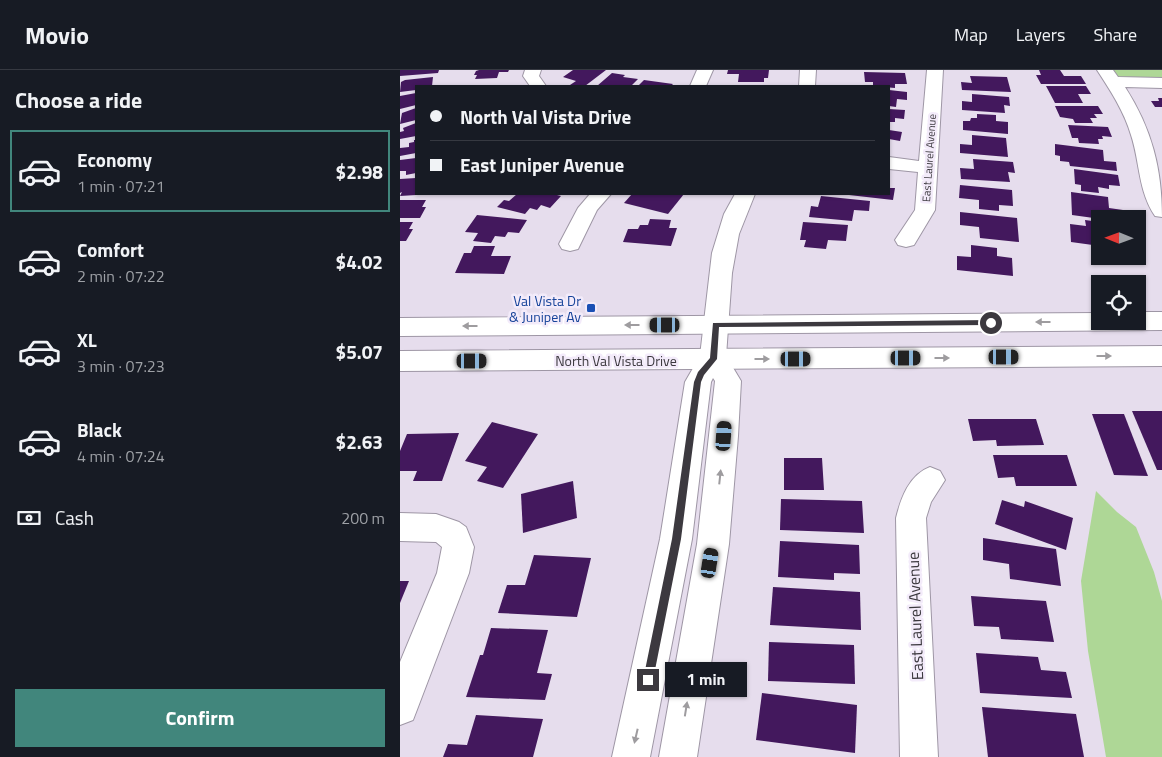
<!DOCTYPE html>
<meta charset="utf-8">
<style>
body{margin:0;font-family:"Titillium Web",sans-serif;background:#242831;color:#f1f3f6;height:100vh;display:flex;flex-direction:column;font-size:19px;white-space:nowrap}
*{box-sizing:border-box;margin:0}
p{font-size:16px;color:#9ea1a6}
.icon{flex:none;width:28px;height:28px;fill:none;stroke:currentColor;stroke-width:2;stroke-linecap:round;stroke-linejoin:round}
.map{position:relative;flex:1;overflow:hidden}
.drawer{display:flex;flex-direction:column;background:#171b24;width:400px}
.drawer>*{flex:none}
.top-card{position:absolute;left:15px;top:15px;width:475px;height:110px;border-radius:0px;box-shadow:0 1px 4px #0004;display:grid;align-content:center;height:110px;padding:0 15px;background:#171b24}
.needle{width:32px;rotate:271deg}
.buttons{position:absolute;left:691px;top:140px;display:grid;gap:10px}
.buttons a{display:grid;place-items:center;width:55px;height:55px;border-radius:0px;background:#171b24;box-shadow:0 1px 4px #0004;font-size:25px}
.end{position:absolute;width:22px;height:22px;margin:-11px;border:6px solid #3c393f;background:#fff;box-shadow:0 0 0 2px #fff}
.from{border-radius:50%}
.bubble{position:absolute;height:35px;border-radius:0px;background:#171b24;box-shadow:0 1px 4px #0004;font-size:16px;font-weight:700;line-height:35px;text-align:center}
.car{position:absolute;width:15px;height:30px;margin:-15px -8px;border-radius:6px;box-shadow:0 0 4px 1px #0007;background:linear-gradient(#222 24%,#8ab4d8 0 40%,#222 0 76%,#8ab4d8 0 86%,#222 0)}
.top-card b{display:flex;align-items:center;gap:18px;height:48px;font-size:19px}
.top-card b+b{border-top:1px solid #363941}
.top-card i{width:12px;height:12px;background:#f1f3f6}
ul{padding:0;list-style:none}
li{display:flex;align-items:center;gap:15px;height:82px;margin:0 10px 8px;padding:0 5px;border:2px solid transparent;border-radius:0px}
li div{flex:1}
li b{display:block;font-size:19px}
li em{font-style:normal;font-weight:700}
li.active{border-color:#41867c}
li>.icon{width:45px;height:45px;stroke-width:1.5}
h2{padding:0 15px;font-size:22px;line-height:60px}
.pay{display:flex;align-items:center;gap:12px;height:55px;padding:0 15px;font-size:19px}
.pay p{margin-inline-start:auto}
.primary-button{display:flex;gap:10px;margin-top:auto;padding:10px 15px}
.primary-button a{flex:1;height:58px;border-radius:0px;background:#41867c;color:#fff;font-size:20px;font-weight:700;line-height:58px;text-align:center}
header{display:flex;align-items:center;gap:30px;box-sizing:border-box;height:70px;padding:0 25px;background:#171b24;border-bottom:1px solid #363941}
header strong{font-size:24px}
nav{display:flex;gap:28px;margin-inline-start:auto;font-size:18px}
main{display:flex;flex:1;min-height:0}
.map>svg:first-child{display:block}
.green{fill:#aed796}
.building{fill:#43185d}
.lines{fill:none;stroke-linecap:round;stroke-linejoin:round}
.minor-casing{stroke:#9e96a5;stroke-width:2}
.major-casing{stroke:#9e96a5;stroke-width:2}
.minor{fill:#fff;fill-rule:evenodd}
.major{fill:#fff;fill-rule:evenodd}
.oneway{fill:#9e9c9f}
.route{fill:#3c393f}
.transit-dot{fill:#1a4fb4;stroke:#f3ebfa;stroke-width:2}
.labels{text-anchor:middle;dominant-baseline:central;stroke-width:5;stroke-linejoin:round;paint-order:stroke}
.far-street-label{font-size:11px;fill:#3c393f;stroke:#f3ebfa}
.transit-label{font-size:14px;fill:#164399;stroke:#f3ebfa;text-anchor:end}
.street-label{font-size:14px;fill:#3c393f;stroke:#f3ebfa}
.near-street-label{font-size:16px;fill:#3c393f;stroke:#f3ebfa}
</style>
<header>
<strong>Movio</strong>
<nav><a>Map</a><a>Layers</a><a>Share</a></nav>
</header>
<main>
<section class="drawer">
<h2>Choose a ride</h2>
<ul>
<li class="active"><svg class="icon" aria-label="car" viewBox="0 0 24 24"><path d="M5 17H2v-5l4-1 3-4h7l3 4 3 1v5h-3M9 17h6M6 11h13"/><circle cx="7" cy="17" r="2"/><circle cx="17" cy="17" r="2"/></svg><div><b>Economy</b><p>1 min · 07:21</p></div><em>$2.98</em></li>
<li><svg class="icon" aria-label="car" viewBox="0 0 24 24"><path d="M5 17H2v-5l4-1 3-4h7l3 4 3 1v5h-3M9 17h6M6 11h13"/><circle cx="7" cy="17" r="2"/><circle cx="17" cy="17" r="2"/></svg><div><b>Comfort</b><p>2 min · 07:22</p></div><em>$4.02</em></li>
<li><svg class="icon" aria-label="car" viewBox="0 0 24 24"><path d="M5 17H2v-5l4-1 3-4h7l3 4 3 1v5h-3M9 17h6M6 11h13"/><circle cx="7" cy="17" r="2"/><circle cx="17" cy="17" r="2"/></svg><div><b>XL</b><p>3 min · 07:23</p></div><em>$5.07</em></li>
<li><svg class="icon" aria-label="car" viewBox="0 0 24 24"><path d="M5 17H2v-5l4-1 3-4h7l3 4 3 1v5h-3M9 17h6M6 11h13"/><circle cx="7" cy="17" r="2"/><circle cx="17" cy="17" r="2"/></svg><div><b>Black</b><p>4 min · 07:24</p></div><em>$2.63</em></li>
</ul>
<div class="pay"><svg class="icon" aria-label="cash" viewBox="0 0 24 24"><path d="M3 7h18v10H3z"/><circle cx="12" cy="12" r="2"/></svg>Cash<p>200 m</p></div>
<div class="primary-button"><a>Confirm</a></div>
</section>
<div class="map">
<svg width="762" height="687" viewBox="0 0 762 687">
<rect width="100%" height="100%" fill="#e6dded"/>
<g class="green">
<polygon points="705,0 762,0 762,13 714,12"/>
<polygon points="696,421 717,442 736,457 754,502 762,531 762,687 706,687 688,581 681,511"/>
</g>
<g class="building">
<polygon points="0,0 39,0 38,3 0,6"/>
<polygon points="79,0 109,0 108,2 99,2 97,8 75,9 77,5 74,5 76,1"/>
<polygon points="173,0 206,0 185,16 170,15 176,11 163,7"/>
<polygon points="328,0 369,0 368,8 364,8 364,12 338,12 339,4 327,4"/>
<polygon points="639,0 660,0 664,6 681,6 686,14 641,14 636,5 641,5"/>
<polygon points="464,2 505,3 507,14 495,14 495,18 473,16 473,12 465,12"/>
<polygon points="212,3 225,5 223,7 238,9 231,16 197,16"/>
<polygon points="570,6 607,7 611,22 562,20 561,12 572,13"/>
<polygon points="33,7 32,16 16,16 16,20 0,22 1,12 5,10"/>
<polygon points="244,10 273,14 271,16 238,16"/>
<polygon points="646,16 686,16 691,24 678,24 683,33 655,33"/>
<polygon points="489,20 507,22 507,30 497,29 496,37 489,36"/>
<polygon points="16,23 16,35 0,39 0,26"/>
<polygon points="572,24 609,27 610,36 604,35 605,43 562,40 562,31 572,32"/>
<polygon points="758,28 762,28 762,37 755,37 751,31 759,31"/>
<polygon points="655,36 698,36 703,44 694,44 697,48 690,48 693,53 675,53 673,49 660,47"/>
<polygon points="16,38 16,50 0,54 2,43"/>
<polygon points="489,39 505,40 504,49 495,48 495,52 489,52"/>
<polygon points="577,44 596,45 596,51 608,52 608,64 563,60 563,51 570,51 571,48 577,48"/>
<polygon points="16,53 16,66 0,69 0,62 4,61 3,58"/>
<polygon points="668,55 708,57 712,67 702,66 703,69 698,69 699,74 679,73 678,68 672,68"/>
<polygon points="489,60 502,62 500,71 489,69"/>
<polygon points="572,65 606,68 608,87 560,83 560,74 572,75"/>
<polygon points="14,70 16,70 16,83 0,86 0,78 9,77 9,73 14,72"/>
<polygon points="655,74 703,80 704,91 716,92 717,101 670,96 669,92 660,91 660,86 655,85"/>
<polygon points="16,88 16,103 6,105 6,101 0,101 0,90"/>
<polygon points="573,89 613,92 615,103 608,102 610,112 561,109 560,98 574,99"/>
<polygon points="674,99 718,105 720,116 709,115 709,119 698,117 699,123 681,121 681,115 675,114"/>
<polygon points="16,108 16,125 0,126 2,122 0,123 0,109"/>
<polygon points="560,115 612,120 613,136 599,135 599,141 579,139 579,130 559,128"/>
<polygon points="489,118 495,118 493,130 449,125 489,124"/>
<polygon points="671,122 708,127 709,138 723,140 724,149 701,149 672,145"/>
<polygon points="117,124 153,124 161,126 150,138 141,135 137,140 130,138 125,144 97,137 104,130 109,131"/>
<polygon points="232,124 284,124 268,144 224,133"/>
<polygon points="421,126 470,131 469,141 454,140 452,151 409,147 411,136 418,137"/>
<polygon points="0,130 26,130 22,137 26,137 20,148 0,148"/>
<polygon points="560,142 617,148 619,172 580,168 579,157 560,155"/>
<polygon points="77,145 127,150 119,163 108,162 105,167 95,166 91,173 73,171 78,163 65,162"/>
<polygon points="250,149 271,150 269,158 277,158 271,176 223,172 228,159 238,159 240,155 248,155"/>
<polygon points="685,150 700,152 700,176 671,172 670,154 686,156"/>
<polygon points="0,152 13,152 9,159 13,159 6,171 0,171"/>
<polygon points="403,152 448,155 446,171 428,170 426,179 404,177 406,170 400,170"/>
<polygon points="571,175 597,178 597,186 612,188 613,206 557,200 557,186 571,187"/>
<polygon points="74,176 95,176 91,186 111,186 104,204 55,203 64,183 71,183"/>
<polygon points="732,341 762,341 762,400 757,400"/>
<polygon points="692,344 724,344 748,406 714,405"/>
<polygon points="568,349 636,349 644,375 597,376 596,370 573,371"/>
<polygon points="92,352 138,364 103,418 77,411 87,397 65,391"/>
<polygon points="59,363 42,411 13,411 17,401 0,401 0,381 7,364"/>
<polygon points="593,385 667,385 677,416 616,416 614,407 598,408"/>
<polygon points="384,388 422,388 424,420 384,420"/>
<polygon points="173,411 177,448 123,463 121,424"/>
<polygon points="381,429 462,431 464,463 380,460"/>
<polygon points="602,430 624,437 625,431 673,448 666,480 595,454"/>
<polygon points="583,468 656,479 661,516 610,509 609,494 583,490"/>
<polygon points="380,471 459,475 460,504 434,503 434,510 378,507"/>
<polygon points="134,485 191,488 177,547 98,543 107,515 125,515"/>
<polygon points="0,511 9,511 0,533"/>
<polygon points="373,517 460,522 461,560 370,555"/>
<polygon points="571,526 646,531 654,572 601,569 599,557 574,556"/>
<polygon points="91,558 148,560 137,603 152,604 145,630 66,627 80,585 83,585"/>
<polygon points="369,572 454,575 455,614 368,611"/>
<polygon points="576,583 638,587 641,600 666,602 672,628 580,623"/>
<polygon points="362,623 457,635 455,683 356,670"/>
<polygon points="582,637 676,644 684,687 588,687"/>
<polygon points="76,645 143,649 133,687 43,687 48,674 67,675"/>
</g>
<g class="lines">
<g class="minor-casing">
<g id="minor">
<polygon points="125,0 141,0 139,6 146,16 130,16 123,6"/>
<polygon points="297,0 313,0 306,16 290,16"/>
<polygon points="400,0 416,0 415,16 399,16"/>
<polygon points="527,0 543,0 535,140 514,175 506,177 498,175 495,170 515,140 518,102 489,99 489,87 519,91"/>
<path d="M697 0H713L718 7 762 8V18L725 17C752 59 762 99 762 147L755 146C738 121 740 92 731 65 724 41 710 20 697 0Z"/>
<polygon points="190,124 211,124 197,140 178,179 170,181 162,179 159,174 178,138"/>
<polygon points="335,124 355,124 339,164 332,203 326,286 341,311 338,366 329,474 297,687 259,687 297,474 315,311 313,308 311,312 292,469 250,687 212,687 260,469 285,312 300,286 312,183 324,144"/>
<path d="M530 397 540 401 545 410 531 432 526 448 538 687H500L496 448C501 428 509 405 530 397Z"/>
<polygon points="0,443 36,444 59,452 66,457 74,477 69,503 18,637 13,650 0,655 0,592 37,503 42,477 36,472 0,471"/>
</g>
</g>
<g class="major-casing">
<g id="major">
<polygon points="738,242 762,242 762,260 0,266 0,248 700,243 700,251 738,251"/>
<polygon points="762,276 762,296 0,301 0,281"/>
</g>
</g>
<use href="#minor" class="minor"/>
<use href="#major" class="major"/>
</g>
<defs><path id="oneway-solid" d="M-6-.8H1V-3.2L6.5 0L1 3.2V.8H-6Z" transform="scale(1.25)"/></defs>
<g class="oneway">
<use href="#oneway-solid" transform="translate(643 252) rotate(180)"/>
<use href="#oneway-solid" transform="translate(232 255) rotate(180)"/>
<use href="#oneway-solid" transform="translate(70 256) rotate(180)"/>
<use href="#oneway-solid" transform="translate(704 286)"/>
<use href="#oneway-solid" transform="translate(542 288)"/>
<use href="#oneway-solid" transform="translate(362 289)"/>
<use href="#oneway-solid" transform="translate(320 407) rotate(-84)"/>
<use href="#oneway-solid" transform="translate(286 639) rotate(-81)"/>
<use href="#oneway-solid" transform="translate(236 666) rotate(103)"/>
</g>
<polygon class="route" points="591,250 595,253 591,255 319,257 317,289 304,305 301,312 281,469 253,610 252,614 248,615 244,614 243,610 272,469 294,312 298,302 310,288 313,253"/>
<rect class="transit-dot" x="186" y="233" width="10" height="10" rx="2.5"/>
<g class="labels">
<g class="far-street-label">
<text transform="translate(529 88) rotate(-86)">East Laurel Avenue</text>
</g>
<g class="transit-label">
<text x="181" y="230">Val Vista Dr<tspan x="181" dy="16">&amp; Juniper Av</tspan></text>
</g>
<g class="street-label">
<text x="216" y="290">North Val Vista Drive</text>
</g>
<g class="near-street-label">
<text transform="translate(515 546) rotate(-92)">East Laurel Avenue</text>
</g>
</g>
</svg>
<div class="buttons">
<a><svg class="needle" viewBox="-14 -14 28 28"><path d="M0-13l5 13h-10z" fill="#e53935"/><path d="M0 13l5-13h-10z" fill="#9ea1a6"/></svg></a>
<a><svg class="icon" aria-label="locate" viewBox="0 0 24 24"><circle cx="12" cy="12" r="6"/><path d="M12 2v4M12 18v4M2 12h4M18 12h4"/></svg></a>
</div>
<i class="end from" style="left:591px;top:253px"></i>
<i class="end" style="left:248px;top:610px"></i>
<div class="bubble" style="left:265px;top:592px;width:82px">1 min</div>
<i class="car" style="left:265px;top:255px;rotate:270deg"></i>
<i class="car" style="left:604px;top:287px;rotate:90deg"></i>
<i class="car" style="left:506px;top:288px;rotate:90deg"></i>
<i class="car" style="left:396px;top:289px;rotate:90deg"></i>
<i class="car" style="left:72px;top:291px;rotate:90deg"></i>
<i class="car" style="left:324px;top:366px;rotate:4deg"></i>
<i class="car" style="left:310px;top:493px;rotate:9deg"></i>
<div class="top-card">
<b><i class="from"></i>North Val Vista Drive</b>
<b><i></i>East Juniper Avenue</b>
</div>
</div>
</main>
